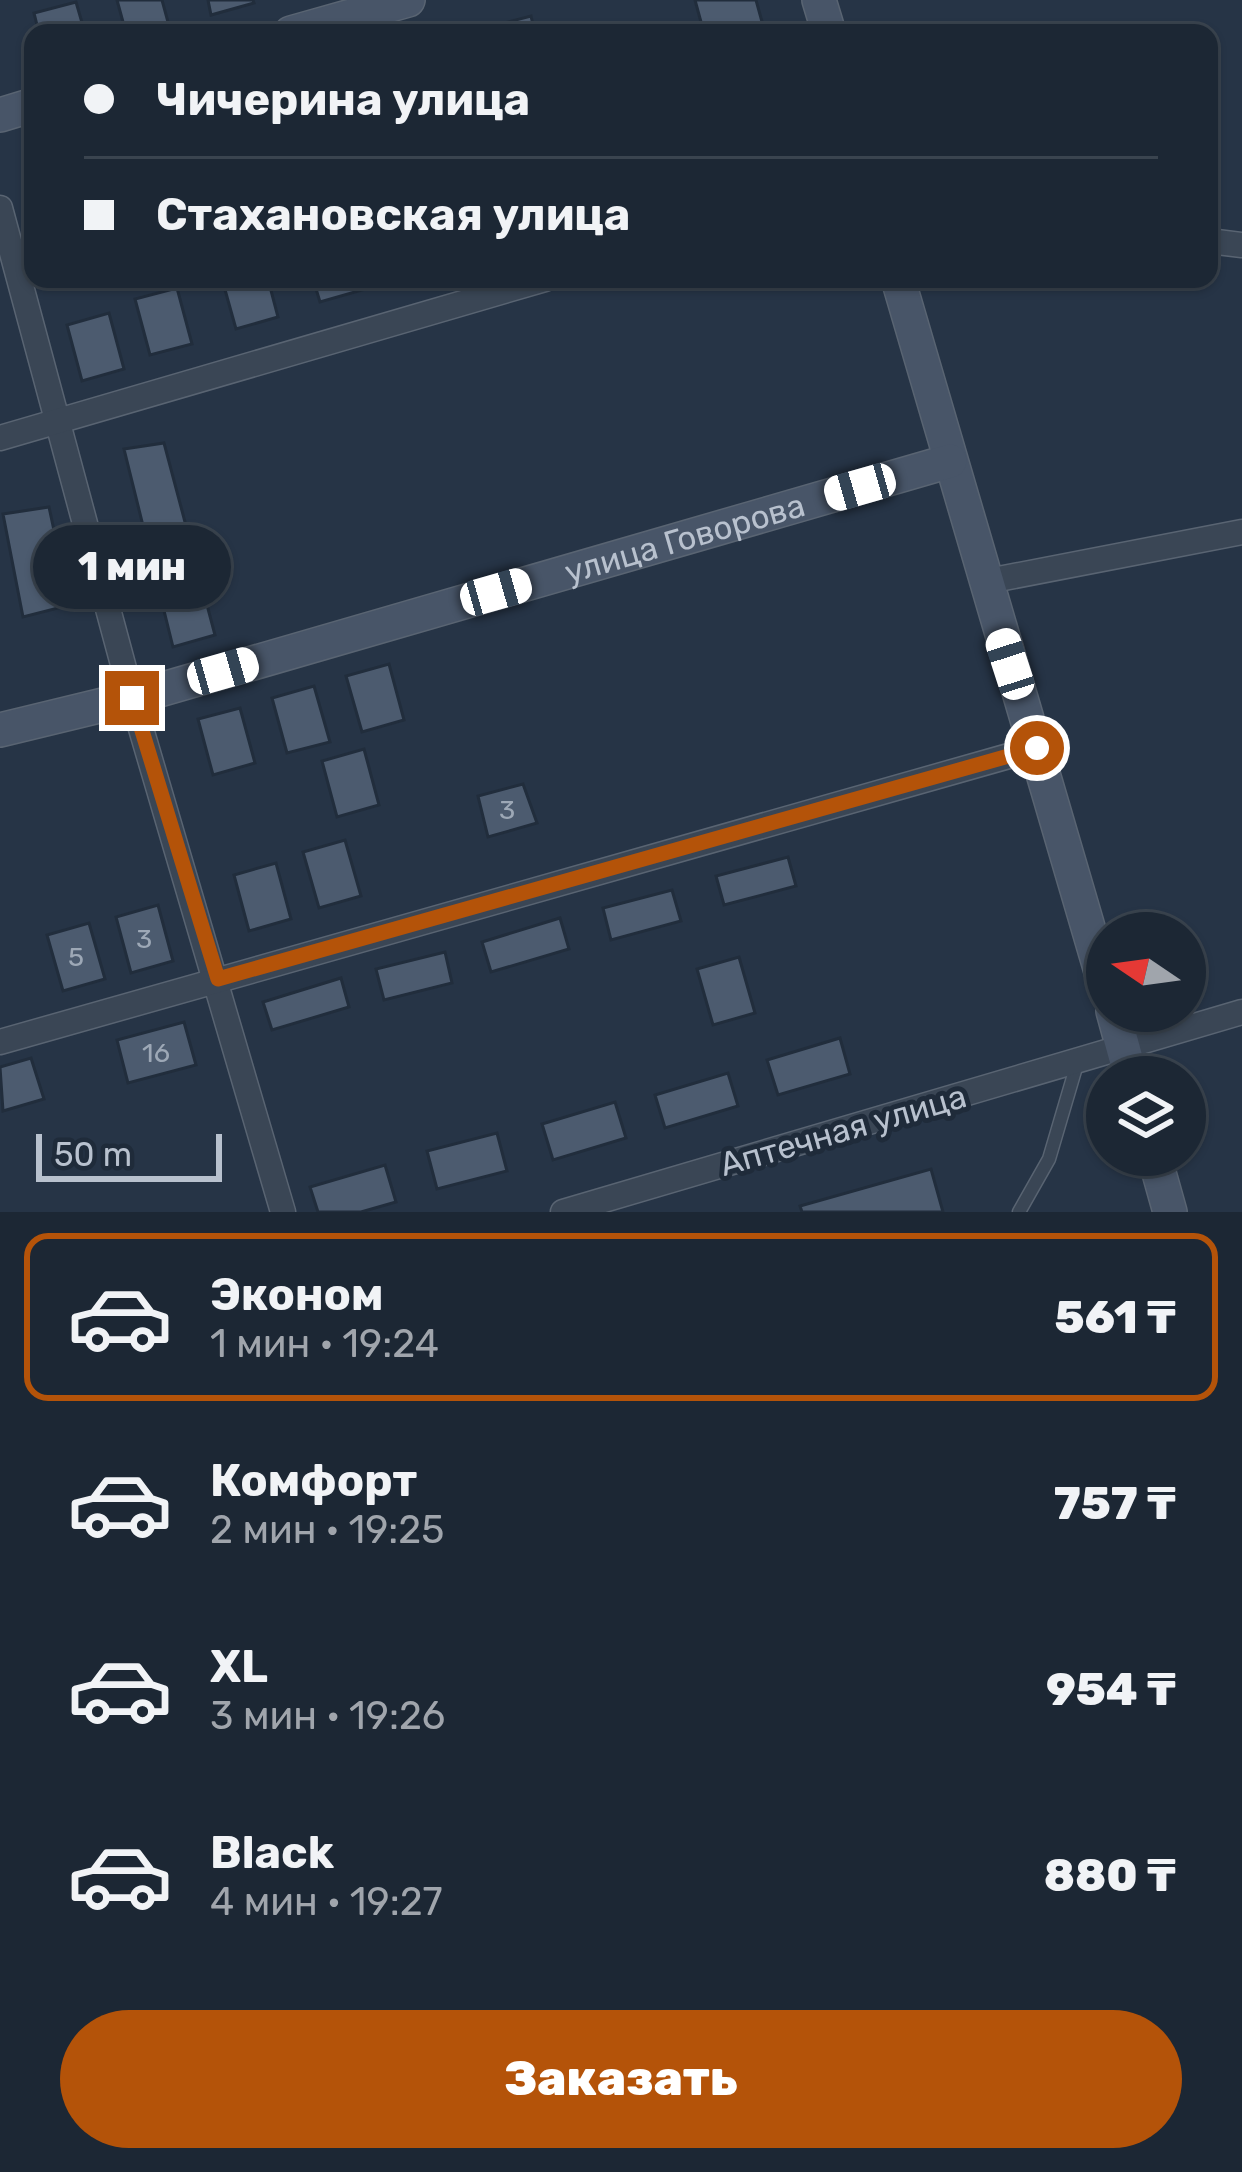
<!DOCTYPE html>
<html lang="ru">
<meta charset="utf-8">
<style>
body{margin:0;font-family:Rubik,sans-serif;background:#252f3c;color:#f1f3f6;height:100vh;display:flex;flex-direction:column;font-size:45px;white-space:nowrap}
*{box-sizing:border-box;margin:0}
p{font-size:39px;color:#a0a5ac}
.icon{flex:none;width:66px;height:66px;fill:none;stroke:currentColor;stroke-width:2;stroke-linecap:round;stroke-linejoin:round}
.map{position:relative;height:1212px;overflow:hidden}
.side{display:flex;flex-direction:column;background:#1c2734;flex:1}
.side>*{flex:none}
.hud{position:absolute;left:24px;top:24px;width:1194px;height:264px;border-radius:24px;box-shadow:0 3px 9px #0004,0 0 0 3px #3a444f;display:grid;align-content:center;height:264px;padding:0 60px;background:#1c2734}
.needle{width:78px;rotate:283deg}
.tools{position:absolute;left:1086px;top:912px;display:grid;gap:24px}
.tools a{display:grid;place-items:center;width:120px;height:120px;border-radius:50%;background:#1c2734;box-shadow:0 3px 9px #0004,0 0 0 3px #3a444f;font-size:60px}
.scale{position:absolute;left:36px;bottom:30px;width:186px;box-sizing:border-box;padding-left:12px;border:6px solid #b8c1ce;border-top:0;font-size:33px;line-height:42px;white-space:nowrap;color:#b8c1ce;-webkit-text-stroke:9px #1f2b3a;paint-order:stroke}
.end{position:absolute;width:54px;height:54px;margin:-27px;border:15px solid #b45309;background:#fff;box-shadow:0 0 0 6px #fff}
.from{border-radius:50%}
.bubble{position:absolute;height:84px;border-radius:42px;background:#1c2734;box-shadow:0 3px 9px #0004,0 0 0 3px #3a444f;font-size:39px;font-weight:800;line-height:84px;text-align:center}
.car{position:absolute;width:36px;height:72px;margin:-36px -18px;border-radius:15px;box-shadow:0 0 9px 3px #0007;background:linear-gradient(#fff 24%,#345 0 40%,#fff 0 76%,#345 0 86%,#fff 0)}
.hud b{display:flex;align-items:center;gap:42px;height:114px;font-size:45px}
.hud b+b{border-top:3px solid #3a444f}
.hud i{width:30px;height:30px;background:#f1f3f6}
ul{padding:21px 0 0;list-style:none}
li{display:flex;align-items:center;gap:36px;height:168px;margin:0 24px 18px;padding:0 36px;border:6px solid transparent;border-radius:24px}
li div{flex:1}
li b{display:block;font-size:45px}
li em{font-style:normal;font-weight:800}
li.on{border-color:#b45309}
li>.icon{width:108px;height:108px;stroke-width:1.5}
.cta{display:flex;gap:24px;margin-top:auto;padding:24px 60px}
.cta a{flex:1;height:138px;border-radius:72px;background:#b45309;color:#fff;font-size:48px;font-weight:800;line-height:138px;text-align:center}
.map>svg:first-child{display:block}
.building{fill:#4c5b6f;stroke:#212d3c;stroke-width:3}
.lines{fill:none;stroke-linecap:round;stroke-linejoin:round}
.lane-casing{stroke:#596472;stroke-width:15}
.street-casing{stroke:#596472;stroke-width:27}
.secondary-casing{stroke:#596472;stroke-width:36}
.lane{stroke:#3a4655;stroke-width:12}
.street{stroke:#3a4655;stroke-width:24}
.secondary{stroke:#485568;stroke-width:33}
.route{stroke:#b45309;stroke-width:15}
.labels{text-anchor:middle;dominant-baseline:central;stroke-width:10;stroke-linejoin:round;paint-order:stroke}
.number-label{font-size:27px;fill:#9da8b6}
.street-label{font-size:33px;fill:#b8c1ce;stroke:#1f2b3a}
</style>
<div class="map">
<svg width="1242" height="1212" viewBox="0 0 1242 1212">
<rect width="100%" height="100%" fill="#263446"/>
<g class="building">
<polygon points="117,0 162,0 171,33 126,33"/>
<polygon points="208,0 253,0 254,3 211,15"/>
<polygon points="695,0 756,0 764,29 704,33"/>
<polygon points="76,2 85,33 39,33 34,13"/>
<polygon points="531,16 535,33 490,33 489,27"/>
<polygon points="222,279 268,279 278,317 236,329"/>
<polygon points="313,279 359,279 362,290 320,302"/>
<polygon points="177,288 192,344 150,355 135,299"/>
<polygon points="109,313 124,369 82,381 67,325"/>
<polygon points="164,443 215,635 173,647 124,449"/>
<polygon points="49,507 70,605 23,617 3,514"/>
<polygon points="389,664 404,720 362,732 346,676"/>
<polygon points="314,686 330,742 287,753 272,698"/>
<polygon points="240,708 255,763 213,775 198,719"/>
<polygon points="364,749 379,805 337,817 322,761"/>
<polygon points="523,784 537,823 488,837 478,796"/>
<polygon points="345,840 361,896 319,908 303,852"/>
<polygon points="788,857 796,886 724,905 716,876"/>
<polygon points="276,863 291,919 249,931 234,875"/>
<polygon points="672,890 681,921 611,940 603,908"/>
<polygon points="158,905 173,961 131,973 116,917"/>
<polygon points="560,918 569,949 491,972 482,942"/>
<polygon points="89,923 105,979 63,991 47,935"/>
<polygon points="445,952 452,983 384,1000 376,969"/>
<polygon points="739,957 755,1013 713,1025 697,969"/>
<polygon points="341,978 349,1007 272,1030 263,1002"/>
<polygon points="184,1022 196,1065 128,1083 117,1040"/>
<polygon points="840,1038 850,1074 778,1095 767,1060"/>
<polygon points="31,1058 44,1099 3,1111 0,1067"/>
<polygon points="728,1073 738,1106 665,1128 655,1095"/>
<polygon points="615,1102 626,1138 553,1160 542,1124"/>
<polygon points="497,1133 507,1171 437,1189 427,1151"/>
<polygon points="385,1165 396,1202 361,1212 318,1212 310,1187"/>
<polygon points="931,1169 943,1212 802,1212 800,1206"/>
</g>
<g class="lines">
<g class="lane-casing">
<polyline id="lane" points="1019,1212 1049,1159 1077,1064"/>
</g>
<g class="street-casing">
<g id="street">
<polyline points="0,208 132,698 283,1212"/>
<polyline points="1209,241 1242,245"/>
<polyline points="0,438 545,279"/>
<polyline points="983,582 1242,532"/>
<polyline points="0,1042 1037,748"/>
<polyline points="563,1212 1242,1012"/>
</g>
</g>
<g class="secondary-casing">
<g id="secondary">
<polyline points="819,0 829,33"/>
<polyline points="291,33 408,0"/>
<polyline points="0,115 33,105"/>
<polyline points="898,279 1107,992"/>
<path id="s1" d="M0 730 132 698 950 461"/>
<polyline points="1113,1011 1131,1077"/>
<polyline points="1154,1155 1170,1212"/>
</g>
</g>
<use href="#lane" class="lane"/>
<use href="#street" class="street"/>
<use href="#secondary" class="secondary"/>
</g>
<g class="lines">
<polyline class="route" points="132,698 218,979 1037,748"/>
</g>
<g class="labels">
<g class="number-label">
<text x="507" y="810">3</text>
<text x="144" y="939">3</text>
<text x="76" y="957">5</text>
<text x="156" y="1053">16</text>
</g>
<g class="street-label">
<text stroke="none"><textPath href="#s1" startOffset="711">улица Говорова</textPath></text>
<text transform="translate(843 1130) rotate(-16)">Аптечная улица</text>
</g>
</g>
</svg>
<div class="tools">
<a><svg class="needle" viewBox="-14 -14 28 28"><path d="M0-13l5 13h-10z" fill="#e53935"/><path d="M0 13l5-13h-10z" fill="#a0a5ac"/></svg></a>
<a><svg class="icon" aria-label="layers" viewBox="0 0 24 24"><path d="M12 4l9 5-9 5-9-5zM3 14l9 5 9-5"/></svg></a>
</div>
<div class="scale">50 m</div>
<i class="end from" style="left:1037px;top:748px"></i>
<i class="end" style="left:132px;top:698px"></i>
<div class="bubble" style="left:33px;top:525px;width:198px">1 мин</div>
<i class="car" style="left:860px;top:487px;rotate:254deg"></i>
<i class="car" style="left:496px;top:592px;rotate:74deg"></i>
<i class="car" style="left:1010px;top:664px;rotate:342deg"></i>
<i class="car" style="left:223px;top:671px;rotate:74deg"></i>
<div class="hud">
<b><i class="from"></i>Чичерина улица</b>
<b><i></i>Стахановская улица</b>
</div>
</div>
<section class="side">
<ul>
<li class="on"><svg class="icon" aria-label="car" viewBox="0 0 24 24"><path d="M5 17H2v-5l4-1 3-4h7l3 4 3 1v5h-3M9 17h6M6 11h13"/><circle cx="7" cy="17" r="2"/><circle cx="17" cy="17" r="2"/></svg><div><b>Эконом</b><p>1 мин · 19:24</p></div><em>561 ₸</em></li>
<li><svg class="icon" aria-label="car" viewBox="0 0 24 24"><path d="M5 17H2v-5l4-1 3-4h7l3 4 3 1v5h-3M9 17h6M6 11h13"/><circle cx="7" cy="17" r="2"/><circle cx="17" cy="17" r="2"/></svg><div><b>Комфорт</b><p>2 мин · 19:25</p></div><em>757 ₸</em></li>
<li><svg class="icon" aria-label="car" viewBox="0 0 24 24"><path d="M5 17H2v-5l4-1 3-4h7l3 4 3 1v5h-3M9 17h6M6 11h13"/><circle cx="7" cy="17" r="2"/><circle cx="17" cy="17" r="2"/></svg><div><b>XL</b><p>3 мин · 19:26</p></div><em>954 ₸</em></li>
<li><svg class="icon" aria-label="car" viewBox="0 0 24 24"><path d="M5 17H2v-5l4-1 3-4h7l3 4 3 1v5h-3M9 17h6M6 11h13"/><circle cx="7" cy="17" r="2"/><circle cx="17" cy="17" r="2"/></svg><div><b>Black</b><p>4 мин · 19:27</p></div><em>880 ₸</em></li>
</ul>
<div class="cta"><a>Заказать</a></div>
</section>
